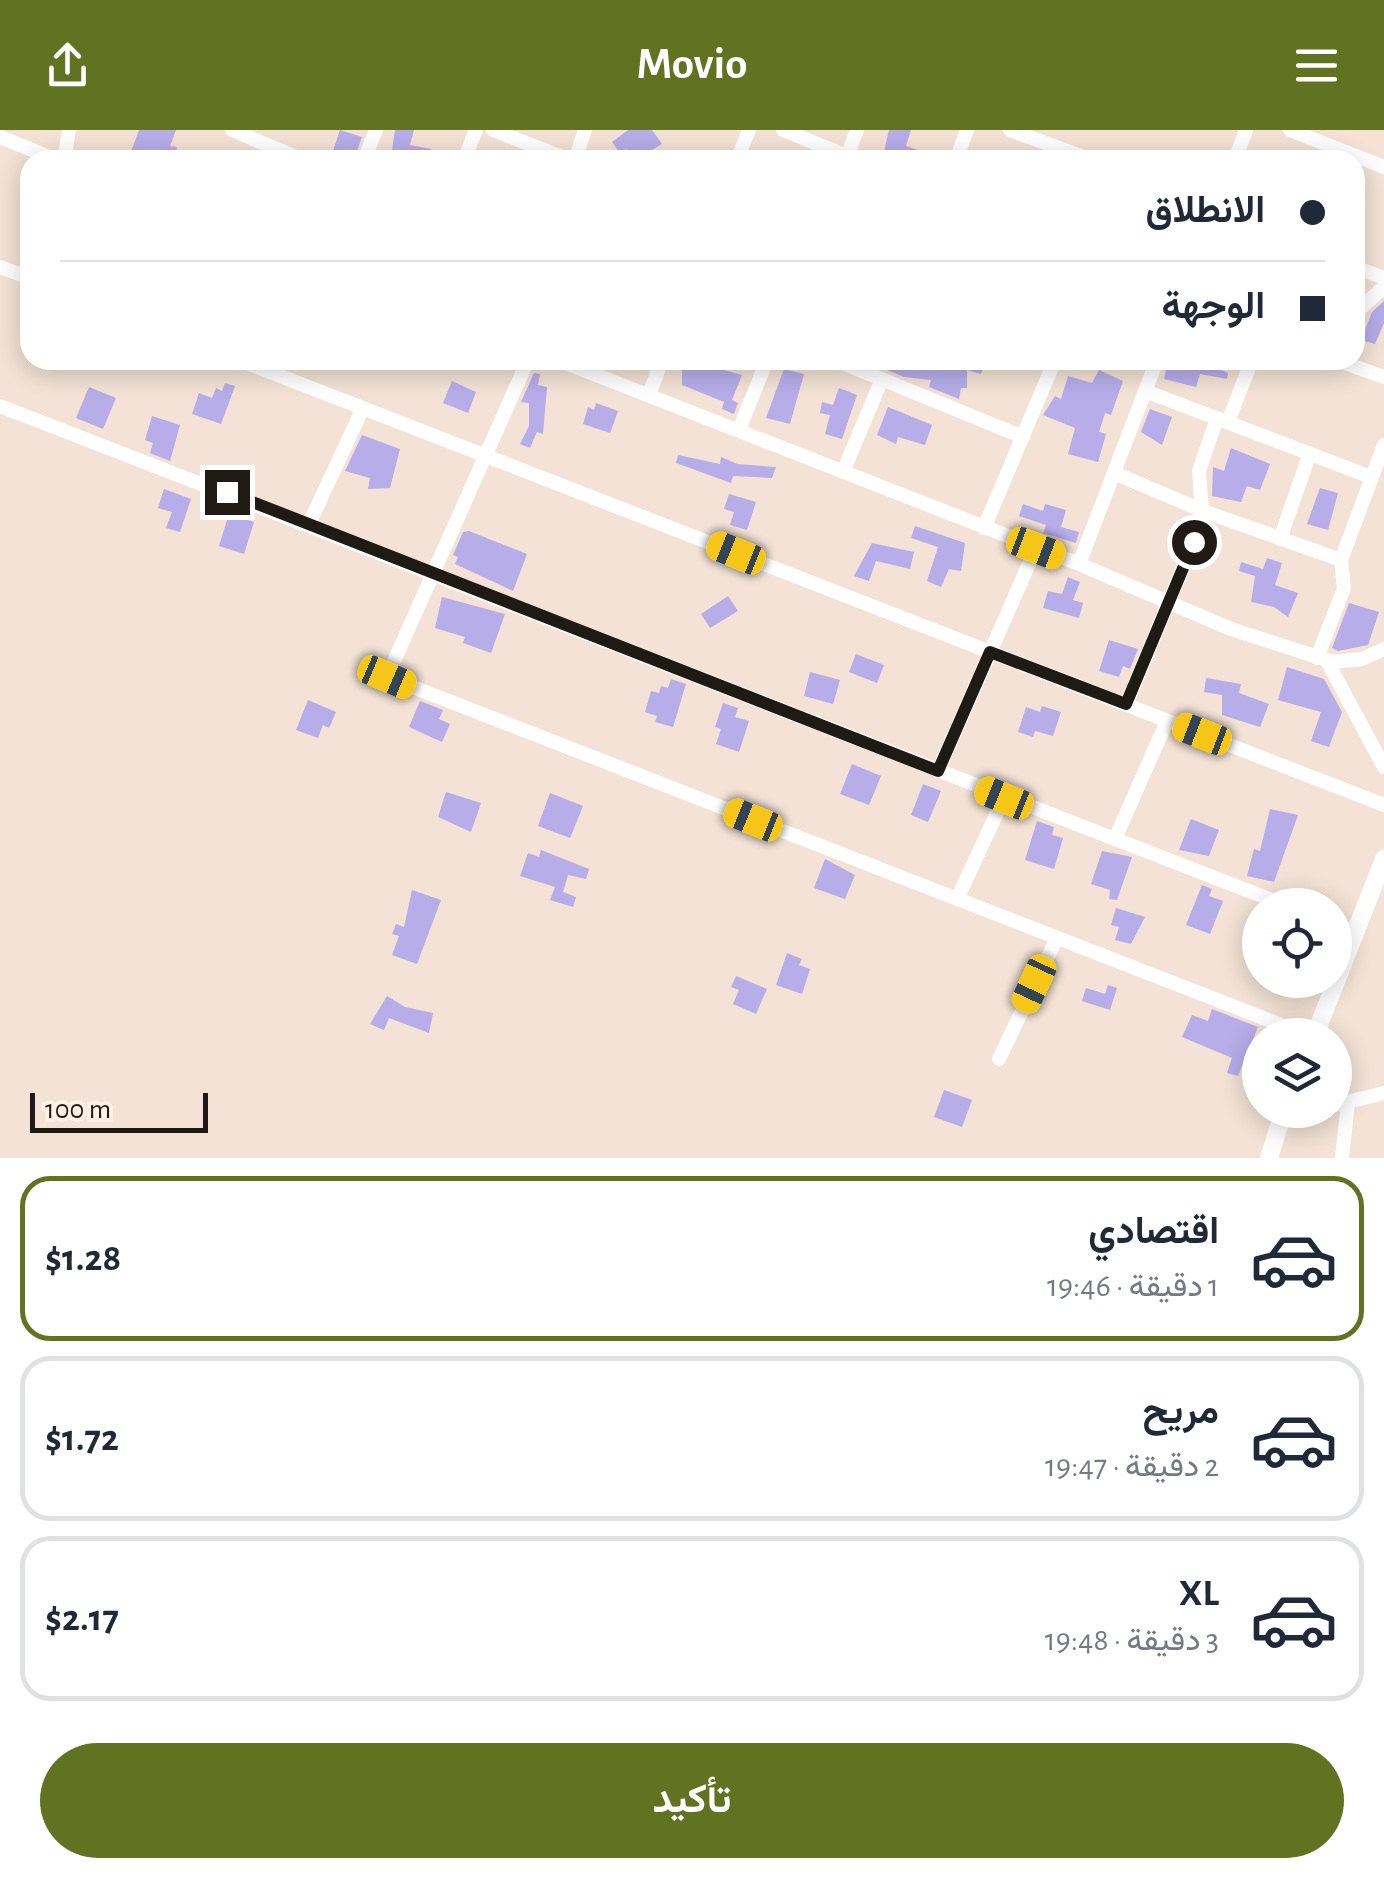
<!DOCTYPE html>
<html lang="ar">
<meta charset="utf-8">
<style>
body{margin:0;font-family:"Alegreya Sans",Vazirmatn,sans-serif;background:#f2f2f3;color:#1f2937;direction:rtl;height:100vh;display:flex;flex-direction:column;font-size:38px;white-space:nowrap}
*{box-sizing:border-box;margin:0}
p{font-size:32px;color:#747a83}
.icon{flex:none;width:55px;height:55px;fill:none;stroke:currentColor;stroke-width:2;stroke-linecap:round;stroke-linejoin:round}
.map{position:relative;height:1028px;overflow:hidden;direction:ltr}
.drawer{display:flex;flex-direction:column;background:#fff;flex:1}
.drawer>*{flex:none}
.hud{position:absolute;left:20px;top:20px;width:1345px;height:220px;border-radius:30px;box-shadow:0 5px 25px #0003;direction:rtl;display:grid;align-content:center;height:220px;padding:0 40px;background:#fff}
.buttons{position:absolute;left:1242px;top:758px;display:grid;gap:20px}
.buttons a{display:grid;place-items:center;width:110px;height:110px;border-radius:50%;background:#fff;box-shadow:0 5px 25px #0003;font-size:50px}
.scale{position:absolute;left:30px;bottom:25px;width:178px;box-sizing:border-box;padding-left:10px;border:5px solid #201a15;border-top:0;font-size:28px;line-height:35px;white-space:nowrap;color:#201a15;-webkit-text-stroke:8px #fef0e5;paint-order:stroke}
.end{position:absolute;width:45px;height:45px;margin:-22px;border:12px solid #201a15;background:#fff;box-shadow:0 0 0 5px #fff}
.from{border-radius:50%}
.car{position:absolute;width:30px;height:60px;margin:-30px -15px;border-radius:12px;box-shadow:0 0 8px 2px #0007;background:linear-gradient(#f5c518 24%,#345 0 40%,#f5c518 0 76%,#345 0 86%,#f5c518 0)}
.hud b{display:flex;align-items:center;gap:35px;height:95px;font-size:38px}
.hud b+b{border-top:2px solid #e0e1e3}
.hud i{width:25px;height:25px;background:#1f2937}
ul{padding:18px 0 0;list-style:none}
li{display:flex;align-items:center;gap:30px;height:165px;margin:0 20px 15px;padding:0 20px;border:5px solid #e0e1e3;border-radius:30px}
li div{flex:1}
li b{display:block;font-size:38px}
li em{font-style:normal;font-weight:700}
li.on{border-color:#617321}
li>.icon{width:90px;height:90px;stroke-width:1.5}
.primary-button{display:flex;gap:20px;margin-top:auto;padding:20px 40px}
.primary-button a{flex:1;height:115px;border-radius:60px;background:#617321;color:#fff;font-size:40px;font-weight:700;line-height:115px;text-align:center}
header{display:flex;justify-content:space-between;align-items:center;height:130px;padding:0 40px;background:#617321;color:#fff;font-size:45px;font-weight:700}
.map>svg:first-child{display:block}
.building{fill:#b6ade9}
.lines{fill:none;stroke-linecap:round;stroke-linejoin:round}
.minor{stroke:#fff;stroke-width:14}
.tertiary{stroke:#fff;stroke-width:18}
.route{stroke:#201a15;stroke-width:12}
</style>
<header><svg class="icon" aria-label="menu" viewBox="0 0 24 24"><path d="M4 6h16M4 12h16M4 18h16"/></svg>Movio<svg class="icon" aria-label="share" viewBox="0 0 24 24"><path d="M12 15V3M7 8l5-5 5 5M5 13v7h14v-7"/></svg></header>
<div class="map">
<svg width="1384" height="1028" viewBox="0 0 1384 1028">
<rect width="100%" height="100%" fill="#f3e2d5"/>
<g class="building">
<polygon points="139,0 176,0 170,16 177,17 175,27 128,30"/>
<polygon points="340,0 362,7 354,30 332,24"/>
<polygon points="395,0 414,0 410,15 431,19 429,30 402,30 404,23 392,20"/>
<polygon points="628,0 652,0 662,14 635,30 626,19 620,23 612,12"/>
<polygon points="889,0 911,0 906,16 924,22 921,30 882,30"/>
<polygon points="1384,171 1384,193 1375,214 1361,210 1372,182"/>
<polygon points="877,230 986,230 981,244 967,240 967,258 961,258 959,269 929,257 931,250 904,247 875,235"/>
<polygon points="1178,230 1206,236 1208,230 1223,230 1221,240 1228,243 1227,249 1200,244 1196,257 1164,249 1167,236 1176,238"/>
<polygon points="710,236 742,245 732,270 738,273 734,284 722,279 724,272 682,255 682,238"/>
<polygon points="784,239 804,244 790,294 766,288"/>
<polygon points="1099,240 1123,251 1111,285 1105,283 1099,302 1106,304 1098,332 1068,324 1075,298 1043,285 1055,266 1061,269 1068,246 1092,253"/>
<polygon points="534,243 540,244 538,255 547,257 543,304 537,302 530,318 520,314 529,296 529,273 521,272"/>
<polygon points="452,251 476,262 468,283 443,273"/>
<polygon points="225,253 235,256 221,294 192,284 199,263 212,268 216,258 222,261"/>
<polygon points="89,257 116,268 103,299 76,288"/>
<polygon points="839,258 857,265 842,309 825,304 830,285 820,283 822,272 833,275"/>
<polygon points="596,273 618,281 610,303 583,294 588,277 594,280"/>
<polygon points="888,277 932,295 925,315 898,307 896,314 877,305"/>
<polygon points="1150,279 1172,287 1162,315 1141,302"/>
<polygon points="152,286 180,295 170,331 150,323 153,313 145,310"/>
<polygon points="362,305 400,319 390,358 368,359 370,348 345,341"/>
<polygon points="1231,318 1270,334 1260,360 1247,356 1241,372 1212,366 1213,337 1224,341"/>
<polygon points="678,325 720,334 721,327 737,334 776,337 772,348 733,346 731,353 676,333"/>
<polygon points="1320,358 1338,363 1328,400 1307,394"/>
<polygon points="164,359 191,369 180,402 166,398 172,382 158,378"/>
<polygon points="729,364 756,372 747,400 730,395 734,382 724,379"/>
<polygon points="1023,374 1043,381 1045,374 1066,380 1061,397 1079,402 1076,413 1043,403 1046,395 1019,386"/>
<polygon points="231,377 250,385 248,390 254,392 244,424 219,416"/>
<polygon points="915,396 965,413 961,441 949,439 941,457 927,451 938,417 911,408"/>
<polygon points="469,401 527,424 513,461 455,434 458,427 453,425 463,402"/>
<polygon points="872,413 914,422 910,439 876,431 869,451 854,446"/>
<polygon points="1267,428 1282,433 1275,455 1298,463 1288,487 1274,477 1251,472 1255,446 1239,441 1241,432 1263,439"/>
<polygon points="1068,447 1080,452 1073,470 1083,473 1079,488 1043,478 1048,461 1062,464"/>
<polygon points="728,466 738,481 710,498 701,484"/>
<polygon points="442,467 505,484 491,523 463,513 465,507 435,498"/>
<polygon points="1349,473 1379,482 1368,515 1338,521 1332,518"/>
<polygon points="1109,510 1138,519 1130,539 1123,536 1119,547 1099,541"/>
<polygon points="856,524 884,535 877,553 849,542"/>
<polygon points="1287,537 1324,549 1342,582 1329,617 1311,611 1321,582 1278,570"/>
<polygon points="810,542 840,550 833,574 804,566"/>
<polygon points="1206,548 1241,554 1239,563 1269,574 1260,597 1222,585 1222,565 1204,562"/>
<polygon points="671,549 686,554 673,597 655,592 657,586 645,582 651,561 659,563 661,556 668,558"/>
<polygon points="308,570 336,582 329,598 323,595 318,608 296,600"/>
<polygon points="420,571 443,580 439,589 450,594 442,612 409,597"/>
<polygon points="723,573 738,578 735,587 749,591 739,622 716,614 721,599 715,597"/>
<polygon points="1042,576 1061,582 1053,606 1035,601 1033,607 1018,602 1026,577 1040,582"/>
<polygon points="852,634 881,646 869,675 840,664"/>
<polygon points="923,654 941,661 928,692 911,685"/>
<polygon points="446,662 481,673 471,702 438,687"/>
<polygon points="550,663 583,676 570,708 538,696"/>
<polygon points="1270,679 1298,685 1274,752 1247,746 1254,719 1260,721"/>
<polygon points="1191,689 1219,700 1209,726 1179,720"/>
<polygon points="1037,691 1054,697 1052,705 1063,708 1054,739 1025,730"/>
<polygon points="541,720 589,739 586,749 568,745 563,762 576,767 573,777 550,770 555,757 520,746 528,723 539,727"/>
<polygon points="1102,721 1132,727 1117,770 1109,769 1110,760 1091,754"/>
<polygon points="825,729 855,745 845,769 814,758"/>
<polygon points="1202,755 1212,759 1209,766 1223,771 1210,804 1186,795"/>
<polygon points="412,760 441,770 417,834 392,825 399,806 392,804 396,794 404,797"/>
<polygon points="1116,778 1145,787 1131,814 1115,810 1119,797 1111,795"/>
<polygon points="787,823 802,829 799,835 810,839 802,864 776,855"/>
<polygon points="736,846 767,859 756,884 733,874 739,860 731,857"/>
<polygon points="1108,855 1117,858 1110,880 1082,871 1086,858 1105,864"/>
<polygon points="387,866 405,877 433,883 429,903 389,888 384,900 370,894"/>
<polygon points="1212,879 1258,897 1238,946 1227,943 1232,928 1182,907 1192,885 1208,891"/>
<polygon points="944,960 972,970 962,997 934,987"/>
</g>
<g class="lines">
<g class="minor">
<polyline points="232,0 303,30"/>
<polyline points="493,0 570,30"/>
<polyline points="783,0 847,26"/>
<polyline points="1010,0 1092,30"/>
<polyline points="1290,0 1384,37"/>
<polyline points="0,7 57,30"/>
<polyline points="64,30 69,0"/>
<polyline points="364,30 376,0"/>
<polyline points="464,30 476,0"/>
<polyline points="575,30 585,0"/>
<polyline points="737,30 749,0"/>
<polyline points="846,30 857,0"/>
<polyline points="956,30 967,0"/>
<polyline points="1235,30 1246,0"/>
<polyline points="0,137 30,148"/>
<polyline points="1355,137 1384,148"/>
<polyline points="1355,183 1384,157"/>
<polyline points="239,230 1384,675"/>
<polyline points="528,230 387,547 1307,905"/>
<polyline points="558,230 1079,434 1231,499 1333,532 1362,529 1384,519"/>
<polyline points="835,230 1023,307"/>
<polyline points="1336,230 1384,247"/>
<polyline points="1145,261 1371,347"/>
<polyline points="649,265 662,230"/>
<polyline points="0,276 1285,775"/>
<polyline points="1228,292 1252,230"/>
<polyline points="739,300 767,230"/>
<polyline points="843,342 882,249"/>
<polyline points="1114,343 1206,382 1341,430"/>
<polyline points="1202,381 1199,341 1217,288"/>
<polyline points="309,394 363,278"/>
<polyline points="984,398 1055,230"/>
<polyline points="1280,409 1310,323"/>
<polyline points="1079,434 1157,230"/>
<polyline points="1317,528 1344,458 1341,430 1384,315"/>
<polyline points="1327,531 1384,637"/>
<polyline points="1126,575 1206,382"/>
<polyline points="938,641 1036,418"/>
<polyline points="1115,709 1167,591"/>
<polyline points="957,769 1004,668"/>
<polyline points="1335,794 1356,803"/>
<polyline points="999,929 1057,808"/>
<polyline points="1335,975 1384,963"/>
<polyline points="1342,1028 1348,973"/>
</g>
<g class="tertiary">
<polyline points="1315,905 1384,729"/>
<polyline points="1269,1028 1284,980"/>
</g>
</g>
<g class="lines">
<polyline class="route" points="227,362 938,641 990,522 1126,574 1194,412"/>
</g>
</svg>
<div class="buttons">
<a><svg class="icon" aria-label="locate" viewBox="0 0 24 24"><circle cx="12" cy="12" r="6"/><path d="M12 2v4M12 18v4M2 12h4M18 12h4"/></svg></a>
<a><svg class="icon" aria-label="layers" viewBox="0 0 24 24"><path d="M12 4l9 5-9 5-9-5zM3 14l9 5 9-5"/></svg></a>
</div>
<div class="scale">100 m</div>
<i class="end from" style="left:1194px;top:412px"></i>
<i class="end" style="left:227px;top:362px"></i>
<i class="car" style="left:1036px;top:418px;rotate:111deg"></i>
<i class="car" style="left:736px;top:423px;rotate:292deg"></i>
<i class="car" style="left:387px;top:547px;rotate:113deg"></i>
<i class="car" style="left:1202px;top:604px;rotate:291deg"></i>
<i class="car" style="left:1004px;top:668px;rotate:292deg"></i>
<i class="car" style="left:753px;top:690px;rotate:292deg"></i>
<i class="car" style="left:1034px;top:854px;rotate:205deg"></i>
<div class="hud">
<b><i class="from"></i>الانطلاق</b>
<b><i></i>الوجهة</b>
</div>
</div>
<section class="drawer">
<ul>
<li class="on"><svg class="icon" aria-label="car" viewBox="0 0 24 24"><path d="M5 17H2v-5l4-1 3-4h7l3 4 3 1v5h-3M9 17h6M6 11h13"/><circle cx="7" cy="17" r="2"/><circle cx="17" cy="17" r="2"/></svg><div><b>اقتصادي</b><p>1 دقيقة · 19:46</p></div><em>$1.28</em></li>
<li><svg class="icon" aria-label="car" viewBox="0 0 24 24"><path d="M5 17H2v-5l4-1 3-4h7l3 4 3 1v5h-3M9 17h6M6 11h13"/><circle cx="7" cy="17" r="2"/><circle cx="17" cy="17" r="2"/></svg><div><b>مريح</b><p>2 دقيقة · 19:47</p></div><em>$1.72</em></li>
<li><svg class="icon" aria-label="car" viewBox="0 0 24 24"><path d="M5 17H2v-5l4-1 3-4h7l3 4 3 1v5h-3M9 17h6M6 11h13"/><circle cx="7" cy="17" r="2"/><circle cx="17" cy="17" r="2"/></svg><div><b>XL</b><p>3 دقيقة · 19:48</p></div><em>$2.17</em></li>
</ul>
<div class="primary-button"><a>تأكيد</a></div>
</section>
